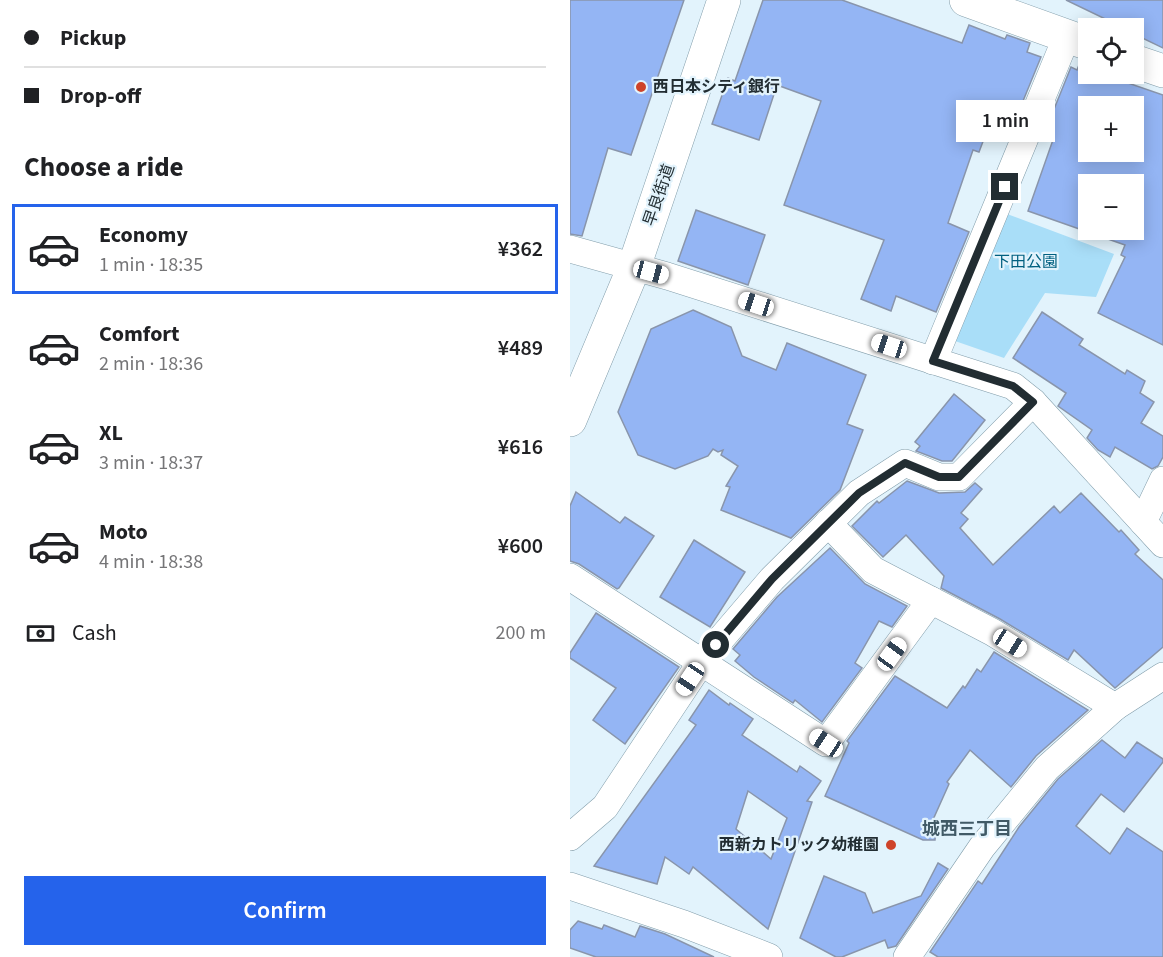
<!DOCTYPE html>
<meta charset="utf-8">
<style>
body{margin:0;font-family:"Source Sans 3","Noto Sans JP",sans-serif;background:#f2f2f2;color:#202124;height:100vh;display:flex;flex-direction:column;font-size:22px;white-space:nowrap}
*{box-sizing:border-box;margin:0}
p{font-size:20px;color:#757577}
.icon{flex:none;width:33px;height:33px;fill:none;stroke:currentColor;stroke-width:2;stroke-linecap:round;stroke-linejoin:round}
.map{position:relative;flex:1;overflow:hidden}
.sheet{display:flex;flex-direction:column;background:#fff;width:570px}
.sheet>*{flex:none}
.banner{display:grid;align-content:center;height:132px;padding:0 24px;background:#fff}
.controls{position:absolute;left:508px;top:18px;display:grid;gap:12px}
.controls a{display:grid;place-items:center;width:66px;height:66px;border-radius:0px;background:#fff;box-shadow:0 3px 15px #0003;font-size:30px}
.end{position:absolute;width:27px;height:27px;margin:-14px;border:8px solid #222d32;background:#fff;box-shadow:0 0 0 3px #fff}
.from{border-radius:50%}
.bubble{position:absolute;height:42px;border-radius:0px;background:#fff;box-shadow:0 3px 15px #0003;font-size:20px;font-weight:600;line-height:42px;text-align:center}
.car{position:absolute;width:18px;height:36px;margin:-18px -9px;border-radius:8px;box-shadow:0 0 4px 2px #0007;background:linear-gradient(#fff 24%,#345 0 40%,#fff 0 76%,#345 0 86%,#fff 0)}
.banner b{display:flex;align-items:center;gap:21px;height:57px;font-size:22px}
.banner b+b{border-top:2px solid #e0e0e0}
.banner i{width:15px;height:15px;background:#202124}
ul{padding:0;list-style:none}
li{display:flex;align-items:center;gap:18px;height:90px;margin:0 12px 9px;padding:0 12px;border:3px solid transparent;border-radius:0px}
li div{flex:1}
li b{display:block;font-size:22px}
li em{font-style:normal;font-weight:600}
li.active{border-color:#2563eb}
li>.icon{width:54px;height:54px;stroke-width:1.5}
h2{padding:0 24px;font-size:27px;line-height:72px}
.pay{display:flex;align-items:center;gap:15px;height:66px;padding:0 24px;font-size:22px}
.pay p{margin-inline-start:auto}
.cta{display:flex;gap:12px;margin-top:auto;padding:12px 24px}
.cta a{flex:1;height:69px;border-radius:0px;background:#2563eb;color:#fff;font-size:24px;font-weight:600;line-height:69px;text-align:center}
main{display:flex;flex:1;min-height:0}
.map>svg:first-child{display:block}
.green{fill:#a9def8}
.building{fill:#94b5f4;stroke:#8995ab;stroke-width:1.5;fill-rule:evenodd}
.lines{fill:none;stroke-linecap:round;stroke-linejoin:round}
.street-casing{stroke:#839eab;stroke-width:28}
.secondary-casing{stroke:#839eab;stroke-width:34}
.street{stroke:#fff;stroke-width:27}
.secondary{stroke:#fff;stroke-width:33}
.route{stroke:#222d32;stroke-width:8}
.poi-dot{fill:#ce4329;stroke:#e2f3fc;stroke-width:2}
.labels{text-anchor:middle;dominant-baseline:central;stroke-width:4.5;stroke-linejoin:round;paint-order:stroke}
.poi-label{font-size:16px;font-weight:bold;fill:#222d32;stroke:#e2f3fc;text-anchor:start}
.street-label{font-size:16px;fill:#222d32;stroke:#e2f3fc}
.park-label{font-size:16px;fill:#016080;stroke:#e2f3fc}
.neighbourhood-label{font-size:18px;font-weight:bold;fill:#415a66;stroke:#e2f3fc}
</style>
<main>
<section class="sheet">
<div class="banner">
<b><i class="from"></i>Pickup</b>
<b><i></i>Drop-off</b>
</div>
<h2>Choose a ride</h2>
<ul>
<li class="active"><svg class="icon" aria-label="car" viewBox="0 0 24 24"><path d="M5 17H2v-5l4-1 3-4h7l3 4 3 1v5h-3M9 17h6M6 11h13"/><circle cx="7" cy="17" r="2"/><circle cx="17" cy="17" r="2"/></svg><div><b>Economy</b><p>1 min · 18:35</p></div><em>¥362</em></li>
<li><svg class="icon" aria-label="car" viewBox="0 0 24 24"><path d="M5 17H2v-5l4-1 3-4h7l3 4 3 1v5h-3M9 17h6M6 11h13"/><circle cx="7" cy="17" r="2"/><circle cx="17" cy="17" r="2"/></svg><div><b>Comfort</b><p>2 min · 18:36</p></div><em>¥489</em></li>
<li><svg class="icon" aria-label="car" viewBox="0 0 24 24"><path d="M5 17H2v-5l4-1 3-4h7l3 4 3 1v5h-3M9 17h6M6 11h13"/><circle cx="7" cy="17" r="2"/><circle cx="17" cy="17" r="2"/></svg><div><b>XL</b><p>3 min · 18:37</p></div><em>¥616</em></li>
<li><svg class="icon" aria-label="car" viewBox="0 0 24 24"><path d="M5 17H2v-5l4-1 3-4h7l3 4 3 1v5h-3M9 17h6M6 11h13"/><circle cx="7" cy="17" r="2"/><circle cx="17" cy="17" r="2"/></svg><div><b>Moto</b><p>4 min · 18:38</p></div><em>¥600</em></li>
</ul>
<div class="pay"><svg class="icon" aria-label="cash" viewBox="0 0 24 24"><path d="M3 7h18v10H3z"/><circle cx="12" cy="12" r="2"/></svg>Cash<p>200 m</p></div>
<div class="cta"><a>Confirm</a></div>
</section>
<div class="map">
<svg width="593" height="957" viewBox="0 0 593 957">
<rect width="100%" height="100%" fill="#e2f3fc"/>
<polygon class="green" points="437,214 544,254 526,297 475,293 434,358 385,341"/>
<g class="building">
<polygon points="0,0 114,0 61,155 38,148 12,236 0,234"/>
<polygon points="193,0 272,0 392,43 399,25 435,39 437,35 460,43 457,52 471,57 444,123 423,115 409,152 403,150 378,223 399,232 366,312 326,296 321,311 291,299 314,240 214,205 251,101 207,85 189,140 142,124 158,78 165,81"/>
<polygon points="496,0 593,0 593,48 564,34 564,28 554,28"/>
<path d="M509 65 519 69V74H532L593 95V345L528 313 555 257 551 255 555 245 458 211 484 137 474 134 501 67 507 70ZM519 106H564V152H519ZM519 184H564V230H519Z"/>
<polygon points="126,210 195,235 178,285 108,261"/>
<polygon points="123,310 161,327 172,356 206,370 217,343 296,375 277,424 293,430 270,490 221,538 151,510 160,487 156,486 168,466 151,455 153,450 148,452 143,449 138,456 105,469 68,455 48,412 81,329"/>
<polygon points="472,312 513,339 509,345 555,374 557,370 575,381 570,393 584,402 571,423 593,436 593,457 588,466 582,469 545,447 540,457 528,450 517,438 522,430 488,406 496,393 443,358"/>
<polygon points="384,394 415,420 382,461 372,461 346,451 350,446 345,442"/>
<polygon points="337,481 369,493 395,492 405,483 412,489 391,513 398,519 390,528 423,565 484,506 490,513 511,493 549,532 551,530 569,550 565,554 593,580 593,647 545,688 504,650 498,660 430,619 371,588 374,576 336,535 313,557 282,526 307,501 309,503"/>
<polygon points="6,492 50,523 55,517 84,536 49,588 47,589 9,564 0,561 0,506"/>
<polygon points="124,540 175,572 140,627 90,597"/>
<polygon points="260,548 295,584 337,606 322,627 309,621 285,663 292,668 252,722 225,700 223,703 184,677 165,661 170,655 163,649 207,597"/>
<polygon points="26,613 109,667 55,744 23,720 46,688 0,658 0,653"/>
<polygon points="424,652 518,710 466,756 441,787 400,750 377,782 379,784 362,822 366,827 365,840 353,840 255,796 279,743 277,741 325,676 377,708 393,686 395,688 407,669 411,672"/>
<path d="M139 690 159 705 160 703 183 719 172 735 227 772 230 766 251 781 237 801 242 802 198 929 123 867 119 874 95 857 87 884 24 866 126 725 119 720ZM178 791 217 818 201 859 166 829Z"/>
<polygon points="532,740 555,758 567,742 593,759 593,762 554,812 531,794 506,826 540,854 557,828 593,852 593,957 368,957 360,952 408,881 412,884 449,827 488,779"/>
<polygon points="368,863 378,869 326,946 318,948 315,940 272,957 266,957 230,938 254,876 295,893 303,913 351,896"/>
<polygon points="8,921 32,929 34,925 65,937 70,926 95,934 144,957 26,957 0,948 0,930"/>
</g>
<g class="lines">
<g class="street-casing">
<g id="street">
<polyline points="0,249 97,276 443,386 463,402 593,544"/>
<polyline points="363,361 497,36"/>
<polyline points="573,522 593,480"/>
<polyline points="258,523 303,570 422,632 545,707"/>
<polyline points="0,577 256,743 361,600"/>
<polyline points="0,837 35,807 132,661 202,579 289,493 335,463 369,477 389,477 463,402"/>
<polyline points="0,886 114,924 199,957"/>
<polyline points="337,957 412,847 477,768 545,707 593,676"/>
</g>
</g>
<g class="secondary-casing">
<g id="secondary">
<polyline points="396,0 519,44"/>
<polyline points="564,61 593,71"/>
<polyline points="0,420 64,267 154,0"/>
</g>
</g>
<use href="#street" class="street"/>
<use href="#secondary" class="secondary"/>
</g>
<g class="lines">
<polyline class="route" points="146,645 202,579 289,493 335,463 369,477 389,477 463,402 443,386 363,361 435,187"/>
</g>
<g class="poi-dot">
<circle cx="71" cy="87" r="6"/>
<circle cx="321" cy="845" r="6"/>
</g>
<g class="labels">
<g class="poi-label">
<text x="83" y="87">西日本シティ銀行</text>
<text x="309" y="845" text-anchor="end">西新カトリック幼稚園</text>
</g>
<g class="street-label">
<text transform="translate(89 195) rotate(-71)">早良街道</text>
</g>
<g class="park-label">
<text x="456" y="262">下田公園</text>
</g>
<g class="neighbourhood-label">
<text x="397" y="829">城西三丁目</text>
</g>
</g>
</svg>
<div class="controls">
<a><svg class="icon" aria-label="locate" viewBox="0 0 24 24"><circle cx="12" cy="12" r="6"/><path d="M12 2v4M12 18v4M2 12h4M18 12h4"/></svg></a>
<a>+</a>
<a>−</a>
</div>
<i class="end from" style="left:146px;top:645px"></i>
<i class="end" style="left:435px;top:187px"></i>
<div class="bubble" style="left:386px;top:100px;width:99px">1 min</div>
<i class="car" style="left:81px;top:272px;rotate:105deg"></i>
<i class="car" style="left:186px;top:304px;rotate:288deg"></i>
<i class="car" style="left:319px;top:346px;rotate:288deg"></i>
<i class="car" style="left:440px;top:643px;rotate:122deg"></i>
<i class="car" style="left:322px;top:654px;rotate:36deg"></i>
<i class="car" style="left:120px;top:679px;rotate:214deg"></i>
<i class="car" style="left:256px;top:743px;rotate:303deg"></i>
</div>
</main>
